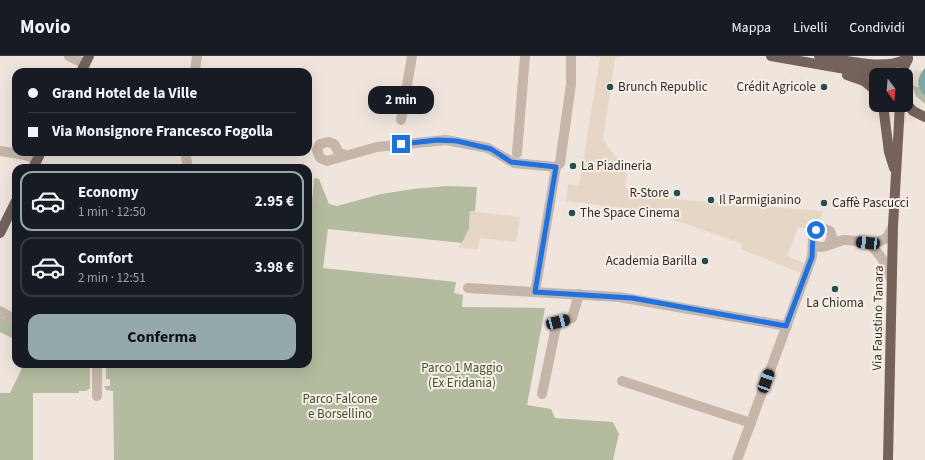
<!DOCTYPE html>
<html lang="it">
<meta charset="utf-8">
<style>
body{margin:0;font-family:"Source Sans 3",sans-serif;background:#242831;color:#f1f3f6;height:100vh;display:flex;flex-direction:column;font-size:15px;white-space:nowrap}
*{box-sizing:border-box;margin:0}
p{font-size:13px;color:#9ea1a6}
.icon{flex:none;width:22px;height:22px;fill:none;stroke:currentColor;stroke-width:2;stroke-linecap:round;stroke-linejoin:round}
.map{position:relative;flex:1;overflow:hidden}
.side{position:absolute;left:12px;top:108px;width:300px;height:204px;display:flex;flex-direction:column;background:#171b24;border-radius:12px;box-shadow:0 4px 16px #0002}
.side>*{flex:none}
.banner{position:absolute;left:12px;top:12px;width:300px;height:88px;border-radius:12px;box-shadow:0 4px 16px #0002;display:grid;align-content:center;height:88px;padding:0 16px;background:#171b24}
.needle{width:26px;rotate:164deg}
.buttons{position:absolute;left:869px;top:12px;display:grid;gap:8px}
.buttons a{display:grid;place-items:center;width:44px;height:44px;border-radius:8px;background:#171b24;box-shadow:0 4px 16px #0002;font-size:20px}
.end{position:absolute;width:18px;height:18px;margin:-9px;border:5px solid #1a73e8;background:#fff;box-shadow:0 0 0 2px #fff}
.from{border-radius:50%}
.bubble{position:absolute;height:28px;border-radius:12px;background:#171b24;box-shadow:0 4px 16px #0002;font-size:13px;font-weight:700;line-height:28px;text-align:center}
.car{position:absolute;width:12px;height:24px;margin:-12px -6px;border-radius:5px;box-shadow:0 0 3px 1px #0007;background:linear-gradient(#222 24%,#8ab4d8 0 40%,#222 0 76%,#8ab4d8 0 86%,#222 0)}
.banner b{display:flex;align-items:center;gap:14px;height:38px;font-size:15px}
.banner b+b{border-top:1px solid #363941}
.banner i{width:10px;height:10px;background:#f1f3f6}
ul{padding:7px 0 0;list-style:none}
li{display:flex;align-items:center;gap:12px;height:60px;margin:0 8px 6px;padding:0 8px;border:2px solid #363941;border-radius:12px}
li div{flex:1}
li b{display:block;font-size:15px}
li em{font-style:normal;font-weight:700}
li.current{border-color:#94a9ac}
li>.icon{width:36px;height:36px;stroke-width:1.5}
.button{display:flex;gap:8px;margin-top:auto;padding:8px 16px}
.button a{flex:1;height:46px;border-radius:12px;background:#94a9ac;color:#111;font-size:16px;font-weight:700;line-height:46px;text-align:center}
header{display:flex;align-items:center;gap:24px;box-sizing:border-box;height:56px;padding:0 20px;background:#171b24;border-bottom:1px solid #363941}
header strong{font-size:19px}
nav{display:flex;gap:22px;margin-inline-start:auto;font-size:14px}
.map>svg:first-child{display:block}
.green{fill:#b3bc9e}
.plaza{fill:#e5d6c5}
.water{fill:#7ea9a9}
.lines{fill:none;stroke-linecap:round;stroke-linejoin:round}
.minor{stroke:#c6b5a9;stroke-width:10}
.major{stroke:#74625b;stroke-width:10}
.route{stroke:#1a73e8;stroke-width:5}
.poi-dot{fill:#224f51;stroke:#f7f0e8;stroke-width:1.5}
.labels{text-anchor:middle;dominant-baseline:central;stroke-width:4;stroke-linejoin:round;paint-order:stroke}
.poi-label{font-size:13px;fill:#342b28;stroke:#f7f0e8;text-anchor:start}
.street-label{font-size:13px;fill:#342b28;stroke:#f7f0e8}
.park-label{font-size:13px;fill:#454f2f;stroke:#f7f0e8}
</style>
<header>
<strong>Movio</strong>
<nav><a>Mappa</a><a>Livelli</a><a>Condividi</a></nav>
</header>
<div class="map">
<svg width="925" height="404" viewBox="0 0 925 404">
<rect width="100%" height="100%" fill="#efe5dc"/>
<g class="green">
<polygon points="912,29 919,31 925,40 925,48 916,40"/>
<polygon points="314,122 319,123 329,148 337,150 381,138 413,133 446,130 477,131 475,155 470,155 469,173 462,187 328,173 323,212 456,226 454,237 463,239 462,251 545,252 527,349 551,353 555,362 613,366 619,378 613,404 114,404 113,335 106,334 104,330 110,330 110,323 106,323 106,312 104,312 104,308 308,308 308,149 312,149"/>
<polygon points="0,261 16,269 16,284 0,276"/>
<polygon points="24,308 90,308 90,332 86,335 79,335 79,337 33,337 33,404 0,404 0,337 10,337"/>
</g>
<g class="plaza">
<polygon points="588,0 622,0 615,2 603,83 627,118 625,130 630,136 685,144 823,155 817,169 810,173 798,171 787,200 804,207 801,217 741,193 743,188 683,167 631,153 566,145 568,128 579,130 600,2"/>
<polygon points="915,14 922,15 919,20 919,31 912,29"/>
<polygon points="470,155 520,161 516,186 480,182 478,193 459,192 460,187 462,187 469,173"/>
</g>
<path class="water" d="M925 12V40C916 32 916 21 925 12Z"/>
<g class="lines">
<g class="minor">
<polyline points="69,0 85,8"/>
<polyline points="195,16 197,0"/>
<polyline points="401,64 412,0"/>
<polyline points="0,95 25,99 37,104"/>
<polyline points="185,96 188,112"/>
<polyline points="517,97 525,0"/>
<polyline points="346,99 339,97 334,88 328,86 320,88 317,94 320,102 327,105 377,91 446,84 488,92 514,107 556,111"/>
<polyline points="308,145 310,145"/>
<path d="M868 187C880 197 887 208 891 223"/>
<path d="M829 188 832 181 830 175 823 172C812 173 808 188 820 191 825 192 837 185 844 184 853 183 863 188 872 187 877 187 882 184 887 182L893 170"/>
<polyline points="468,232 619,241 787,270"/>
<polyline points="535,236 556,111 560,107 571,28 571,0"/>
<polyline points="0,255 16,264"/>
<polyline points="97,308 97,340"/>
<polyline points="622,325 751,367"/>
<polyline points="542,338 557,266 572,262 579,238"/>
<polyline points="737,404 812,201 813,185"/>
</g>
<g class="major">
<polyline points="771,0 880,19"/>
<path d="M819 0C845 4 886 16 908 2"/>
<polyline points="81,16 89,0"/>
<polyline points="847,19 864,25 876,35"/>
<polyline points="900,19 908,3"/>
<polyline points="906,47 913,55 925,61"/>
<polyline points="883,49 889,96 894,112"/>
<polyline points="33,112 41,96"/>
<polyline points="0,177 16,145"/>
<polyline points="888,404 893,170 900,49"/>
</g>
</g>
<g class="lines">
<polyline class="route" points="401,88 438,84 457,85 491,93 511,106 556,111 535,236 632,242 786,270 812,201 813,179 816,174"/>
</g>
<g class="poi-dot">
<circle cx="610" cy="31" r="4"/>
<circle cx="824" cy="31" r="4"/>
<circle cx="573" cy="110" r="4"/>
<circle cx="677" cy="137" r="4"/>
<circle cx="711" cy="144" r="4"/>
<circle cx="824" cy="147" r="4"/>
<circle cx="572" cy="157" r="4"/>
<circle cx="705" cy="205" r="4"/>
<circle cx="835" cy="233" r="4"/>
</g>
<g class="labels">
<g class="poi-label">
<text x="618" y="31">Brunch Republic</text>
<text x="816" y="31" text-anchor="end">Crédit Agricole</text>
<text x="581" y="110">La Piadineria</text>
<text x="669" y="137" text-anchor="end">R-Store</text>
<text x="719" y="144">Il Parmigianino</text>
<text x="832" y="147">Caffè Pascucci</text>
<text x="580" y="157">The Space Cinema</text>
<text x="697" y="205" text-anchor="end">Academia Barilla</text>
<text x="835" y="247" text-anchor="middle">La Chioma</text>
</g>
<g class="street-label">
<text transform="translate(878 262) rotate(-89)">Via Faustino Tanara</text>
</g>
<g class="park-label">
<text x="462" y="312">Parco 1 Maggio<tspan x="462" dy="15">(Ex Eridania)</tspan></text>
<text x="340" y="343">Parco Falcone<tspan x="340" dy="15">e Borsellino</tspan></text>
</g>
</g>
</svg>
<div class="buttons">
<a><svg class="needle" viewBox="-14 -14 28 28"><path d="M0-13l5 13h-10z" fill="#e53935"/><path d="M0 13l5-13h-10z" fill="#9ea1a6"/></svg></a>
</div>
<i class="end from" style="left:816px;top:174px"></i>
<i class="end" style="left:401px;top:88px"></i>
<div class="bubble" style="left:368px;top:30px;width:66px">2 min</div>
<i class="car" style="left:868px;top:187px;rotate:276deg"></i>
<i class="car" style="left:558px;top:266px;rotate:76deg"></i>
<i class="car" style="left:766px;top:325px;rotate:20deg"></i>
<div class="banner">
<b><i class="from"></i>Grand Hotel de la Ville</b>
<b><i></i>Via Monsignore Francesco Fogolla</b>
</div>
<section class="side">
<ul>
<li class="current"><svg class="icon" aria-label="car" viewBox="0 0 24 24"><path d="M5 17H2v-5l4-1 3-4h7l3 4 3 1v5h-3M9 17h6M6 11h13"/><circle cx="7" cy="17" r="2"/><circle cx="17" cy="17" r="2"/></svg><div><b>Economy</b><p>1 min · 12:50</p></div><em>2.95 €</em></li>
<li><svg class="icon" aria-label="car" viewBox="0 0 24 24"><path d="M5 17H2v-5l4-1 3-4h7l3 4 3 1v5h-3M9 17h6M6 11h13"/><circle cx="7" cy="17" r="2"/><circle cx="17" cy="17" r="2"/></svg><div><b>Comfort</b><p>2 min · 12:51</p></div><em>3.98 €</em></li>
</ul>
<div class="button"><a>Conferma</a></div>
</section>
</div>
